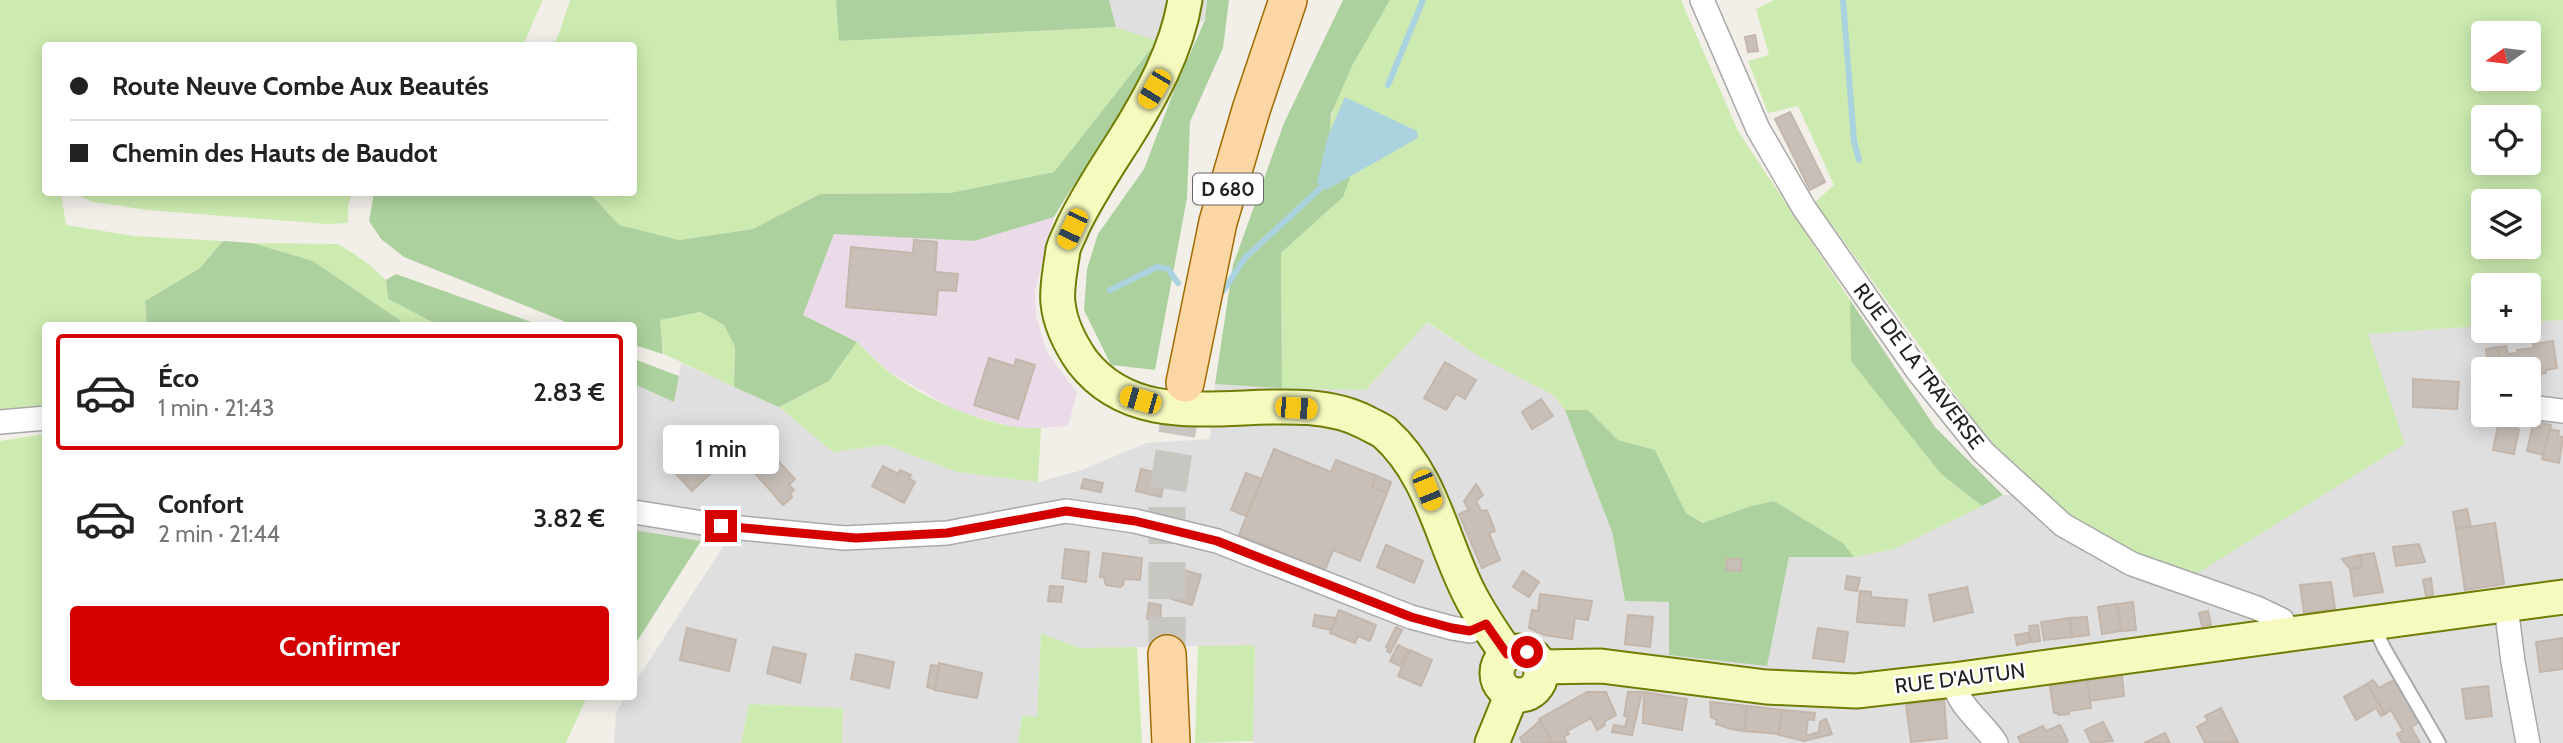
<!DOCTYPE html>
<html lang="fr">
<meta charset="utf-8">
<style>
body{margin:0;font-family:Cabin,sans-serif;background:#f6f6f6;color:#222;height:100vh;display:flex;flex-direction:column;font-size:26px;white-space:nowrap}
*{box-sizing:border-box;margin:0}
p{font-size:23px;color:#767676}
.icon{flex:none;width:38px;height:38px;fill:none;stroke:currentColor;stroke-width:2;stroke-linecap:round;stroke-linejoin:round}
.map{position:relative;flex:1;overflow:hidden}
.drawer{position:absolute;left:42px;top:322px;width:595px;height:378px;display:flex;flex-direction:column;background:#fff;border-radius:7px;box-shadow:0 4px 18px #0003}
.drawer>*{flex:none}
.guide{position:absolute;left:42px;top:42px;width:595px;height:154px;border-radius:7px;box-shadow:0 4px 18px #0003;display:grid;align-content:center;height:154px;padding:0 28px;background:#fff}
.needle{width:46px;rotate:256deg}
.controls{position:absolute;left:2471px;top:21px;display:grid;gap:14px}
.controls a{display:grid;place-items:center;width:70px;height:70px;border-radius:7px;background:#fff;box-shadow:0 4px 18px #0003;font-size:35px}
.end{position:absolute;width:32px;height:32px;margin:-16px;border:9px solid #d40000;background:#fff;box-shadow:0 0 0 4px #fff}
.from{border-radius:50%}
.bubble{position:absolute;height:49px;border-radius:7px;background:#fff;box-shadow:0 4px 18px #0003;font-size:23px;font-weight:600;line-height:49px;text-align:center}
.car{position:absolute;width:21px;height:42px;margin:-21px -10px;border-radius:9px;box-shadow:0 0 5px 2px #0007;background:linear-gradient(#f5c518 24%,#345 0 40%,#f5c518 0 76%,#345 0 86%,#f5c518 0)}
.guide b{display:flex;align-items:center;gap:24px;height:66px;font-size:26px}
.guide b+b{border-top:2px solid #e0e0e0}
.guide i{width:18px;height:18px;background:#222}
ul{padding:12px 0 0;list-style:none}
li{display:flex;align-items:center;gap:21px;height:116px;margin:0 14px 10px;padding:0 14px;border:4px solid transparent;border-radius:7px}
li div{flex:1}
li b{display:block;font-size:26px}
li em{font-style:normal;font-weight:600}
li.on{border-color:#d40000}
li>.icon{width:63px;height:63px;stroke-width:1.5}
.primary-button{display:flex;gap:14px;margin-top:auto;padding:14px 28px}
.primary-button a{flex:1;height:80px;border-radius:7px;background:#d40000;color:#fff;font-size:28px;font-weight:600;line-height:80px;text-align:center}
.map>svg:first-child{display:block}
.residential{fill:#e0dfdf;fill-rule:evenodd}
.industrial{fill:#ebdbe8}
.grass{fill:#cdebb0;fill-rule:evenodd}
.forest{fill:#add19e}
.water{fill:#aad3df}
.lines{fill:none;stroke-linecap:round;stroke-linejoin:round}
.stream{stroke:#aad3df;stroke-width:6}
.building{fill:#c7bfb8;stroke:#c4b6ab;stroke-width:2}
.primary-tunnel{stroke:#c8c6c1;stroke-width:37;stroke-dasharray:37 18;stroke-linecap:butt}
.lane-casing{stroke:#a9a9a9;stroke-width:16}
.street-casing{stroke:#a9a9a9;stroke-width:26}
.secondary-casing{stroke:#707d05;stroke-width:37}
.primary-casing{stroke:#a06b00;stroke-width:40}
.lane{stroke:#fff;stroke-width:12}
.street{stroke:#fff;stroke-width:23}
.secondary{stroke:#f7fabf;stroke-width:33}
.primary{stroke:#fcd6a4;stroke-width:37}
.route{stroke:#d40000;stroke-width:9}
.labels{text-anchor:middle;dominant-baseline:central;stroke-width:5;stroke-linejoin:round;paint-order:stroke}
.shield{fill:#fff;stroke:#646464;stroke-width:2}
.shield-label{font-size:19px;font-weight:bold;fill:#222}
.street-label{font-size:21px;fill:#222;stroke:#fff}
</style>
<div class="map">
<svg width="2563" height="743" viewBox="0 0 2563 743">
<rect width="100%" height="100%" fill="#f2efe9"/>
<g class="residential">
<polygon points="1109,0 1207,0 1205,20 1157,41 1116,27"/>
<path d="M2563 320V743H1253L1255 645 1079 648 1041 633 1037 717H1022L1018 743H842L843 708 749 704 741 743H614L616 712 626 697 634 696V684L724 545 634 530V384L674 401 681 363 779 407 833 452 886 445 957 472 1038 482 1079 471 1147 443 1210 439 1215 384 1366 390 1426 322 1480 357 1553 395 1565 410 1612 532 1625 601 1669 602 1767 665 1789 557H1854L1895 549 2003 495 2043 496 2368 334 2483 326V331H2529V322ZM2483 369H2529V415H2483Z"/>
</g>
<polygon class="industrial" points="1054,217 1035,290 1036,316 1047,352 1077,393 1068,426 1021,429 959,412 889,372 857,342 803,315 834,233 974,241"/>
<g class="grass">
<polygon points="0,0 543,0 523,45 46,46 46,192 61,193 66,225 134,236 223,241 200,268 145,301 147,325 46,326 45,405 0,411"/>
<polygon points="570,0 836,0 840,41 1116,27 1157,41 1054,172 950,193 820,194 753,229 679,240 618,225 592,197 585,193 634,192 634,46 552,46 558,36"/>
<path d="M1390 0H1681L1738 131 1850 300 1852 361 1941 474 1982 506 1895 549 1854 557 1843 543 1774 501 1751 506 1704 523 1686 513 1655 450 1618 440 1588 410H1565L1553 395 1480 357 1427 322 1366 390 1282 388 1281 253 1343 197C1338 182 1330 165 1329 150 1325 96 1364 45 1390 0Z"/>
<path d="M1774 0H2563V320L2529 322V285H2483V326L2368 334 2405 444 2196 574 2138 555 2072 521 2043 496 1989 441 1815 202 1834 185 1798 106 1768 113 1748 61 1769 55 1756 9ZM2483 33H2529V79H2483ZM2483 117H2529V163H2483ZM2483 201H2529V247H2483Z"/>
<polygon points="74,193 352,193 348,206 348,223 327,224 148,210 93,202"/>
<polygon points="252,243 338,244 366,262 386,280 388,299 438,325 400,325 401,321 313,261"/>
<polygon points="699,312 724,325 735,347 734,387 664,354 659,320"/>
<path d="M857 342C868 352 878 363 889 372 928 401 992 430 1041 428L1038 482 957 472 886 445 833 452 779 407 829 381Z"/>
<polygon points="45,434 46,696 587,697 566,743 0,743 0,441"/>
<polygon points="1041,633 1079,648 1137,647 1142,743 1018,743 1022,716 1037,717"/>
<polygon points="1255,645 1253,741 1195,743 1198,646"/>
<polygon points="749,704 843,708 842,743 741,743"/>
</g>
<g class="forest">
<polygon points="836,0 1109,0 1116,27 839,41"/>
<polygon points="1207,0 1229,0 1223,48 1190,122 1187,198 1155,370 1111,365 1084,310 1087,269 1098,234 1144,169 1175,88 1205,20"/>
<polygon points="1343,0 1390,0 1353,64 1331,114 1329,152 1350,178 1343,197 1281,253 1282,388 1215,384 1233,265 1284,123"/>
<path d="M1157 41C1152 54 1149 69 1142 81 1117 129 1081 170 1054 217L974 241 834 234 803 315 857 342 829 381 779 407 734 387 735 347 724 325 700 312 660 320 663 354 634 345V326L573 325 404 257 381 239 369 221 374 193H585L592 196 619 225 679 240 753 229 820 194 950 193 1054 172Z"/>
<polygon points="223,241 252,243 313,261 401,321 400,325 147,325 145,301 200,268"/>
<polygon points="396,274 540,325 438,325 388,299 386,280"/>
<polygon points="1850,300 1935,427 2003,495 1982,506 1941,474 1851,361"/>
<polygon points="634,359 679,376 674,402 634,384"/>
<polygon points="1565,410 1588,410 1618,440 1655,450 1686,513 1703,523 1751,506 1774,501 1843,543 1854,557 1789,557 1767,666 1669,655 1669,602 1625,601 1612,532"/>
<path d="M634 530 701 541 634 646V588C638 577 633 545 634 530Z"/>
</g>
<polygon class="water" points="1345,97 1417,131 1418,138 1326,190 1317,183 1328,136"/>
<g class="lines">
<g class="stream">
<polyline points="1843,0 1854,141 1859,160"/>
<polyline points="1388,85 1423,0"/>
<polyline points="1110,290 1157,267 1168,269 1178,283"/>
<polyline points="1223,291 1245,258 1325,184"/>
</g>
</g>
<g class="building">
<polygon points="1755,35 1758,51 1748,52 1745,37"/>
<polygon points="1790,112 1825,182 1810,190 1775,119"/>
<polygon points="914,240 937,242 935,272 958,274 956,291 938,290 936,315 846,307 851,247 913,253"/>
<polygon points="2553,341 2557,368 2546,370 2546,373 2529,376 2529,369 2501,369 2498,347 2506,346 2508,354 2517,353 2517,350 2534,348 2533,344"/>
<polygon points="2498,347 2499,357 2487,359 2486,349"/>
<polygon points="2499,357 2501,369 2489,369 2487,359"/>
<polygon points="989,358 1014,366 1016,359 1035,365 1018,419 974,405"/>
<polygon points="1445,362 1476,380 1465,399 1456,394 1446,410 1424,398"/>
<polygon points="2413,379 2459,382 2457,409 2413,407"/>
<polygon points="1541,399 1553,416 1532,429 1522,412"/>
<polygon points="2509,423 2516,425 2516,429 2519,429 2514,454 2493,450 2498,425 2509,427"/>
<polygon points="2542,423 2551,425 2543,455 2527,451 2533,425 2541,427"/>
<polygon points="2550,429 2559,431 2558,436 2563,437 2559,463 2542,459"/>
<polygon points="683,442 712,472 692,491 664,461"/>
<polygon points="757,446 768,457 771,453 795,479 789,485 794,490 790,494 792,497 783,505 754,472 760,466 753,459 747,464 736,452 742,447 749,453"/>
<polygon points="1274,449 1331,472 1336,460 1377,476 1372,487 1387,493 1360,561 1333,550 1325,570 1239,535"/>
<polygon points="883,466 898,474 900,470 911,475 909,478 915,482 904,503 872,486"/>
<polygon points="1141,469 1166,475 1161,497 1136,491"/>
<polygon points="1246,473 1262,479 1246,516 1231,510"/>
<polygon points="1377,476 1391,482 1387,493 1372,487"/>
<polygon points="1084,479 1103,483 1101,492 1081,488"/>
<polygon points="1476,484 1483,495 1476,501 1481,511 1487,510 1495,531 1489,533 1500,560 1482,568 1459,514 1469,510 1464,501"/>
<polygon points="2467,509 2471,527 2456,529 2453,512"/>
<polygon points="2495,523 2504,584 2465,590 2456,529"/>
<polygon points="2419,544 2425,562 2396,566 2393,547"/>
<polygon points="1386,545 1423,561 1414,583 1377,567"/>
<polygon points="1065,549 1089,552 1086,582 1062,578"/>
<polygon points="1103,553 1142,558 1140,580 1124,579 1123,585 1120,587 1106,585 1104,577 1100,577"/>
<polygon points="2374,553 2383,592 2354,596 2350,569 2362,567 2360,555"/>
<polygon points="2360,555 2362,567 2350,569 2342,559"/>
<polygon points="1727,559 1741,559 1741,571 1726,570"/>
<polygon points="1174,567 1201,575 1192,605 1165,597"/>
<polygon points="1523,571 1539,582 1529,597 1513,587"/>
<polygon points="1847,576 1860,578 1857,591 1845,589"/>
<polygon points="2431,578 2433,595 2426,596 2423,580"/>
<polygon points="2331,582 2335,609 2304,613 2300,585"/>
<polygon points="1050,586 1063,587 1061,602 1048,601"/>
<polygon points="1967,587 1973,612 1934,621 1929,595"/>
<polygon points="1860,591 1871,592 1871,597 1907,600 1904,626 1857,622"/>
<polygon points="1540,594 1592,601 1588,620 1575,618 1572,639 1544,635 1529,628 1532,610 1538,611"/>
<polygon points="2133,602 2136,630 2121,631 2117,604"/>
<polygon points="1149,603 1161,605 1160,621 1147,619"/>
<polygon points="2117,604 2121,631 2102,634 2098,607"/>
<polygon points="1339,610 1376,625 1370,641 1358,636 1355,643 1330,633"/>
<polygon points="2208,611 2211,625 2202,626 2199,613"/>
<polygon points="1315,615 1336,618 1331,630 1313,626"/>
<polygon points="1628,615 1653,617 1650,647 1625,644"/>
<polygon points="2087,617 2089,635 2072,637 2070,618"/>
<polygon points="2070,618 2072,637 2044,640 2041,622"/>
<polygon points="2038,625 2040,641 2031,642 2029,626"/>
<polygon points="1396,627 1402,630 1390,653 1387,651 1388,648 1386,647"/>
<polygon points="687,628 736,640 729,671 680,660"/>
<polygon points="1818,628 1848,632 1844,662 1813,658"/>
<polygon points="2028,633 2030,642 2017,645 2015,635"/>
<polygon points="2563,638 2563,669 2540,672 2536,642"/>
<polygon points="1398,645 1408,650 1400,666 1390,661"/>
<polygon points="773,647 806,654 800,683 767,673"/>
<polygon points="1410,650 1432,660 1421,686 1398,676"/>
<polygon points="856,654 894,662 889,688 851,679"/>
<polygon points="939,663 982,673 977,698 934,690"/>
<polygon points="931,665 939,666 935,689 927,687"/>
<polygon points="2122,676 2124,696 2089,701 2087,681"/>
<polygon points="2373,680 2379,688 2394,680 2402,693 2405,691 2423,720 2411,727 2420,743 2402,743 2397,734 2403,731 2391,710 2385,714 2367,684"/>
<polygon points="2087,681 2091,708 2069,711 2069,714 2058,715 2058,713 2054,713 2050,686"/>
<polygon points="2367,684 2385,714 2381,716 2376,708 2356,720 2344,697"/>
<polygon points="2488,686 2492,716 2466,719 2462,689"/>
<polygon points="1587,692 1606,692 1616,715 1604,722 1605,725 1597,730 1591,718 1567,731 1569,734 1564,737 1566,742 1553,743 1539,719"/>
<polygon points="1628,692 1642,692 1632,735 1612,732 1614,725 1625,727 1628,717 1624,716"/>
<polygon points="1644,692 1687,699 1682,730 1643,723"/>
<polygon points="1944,700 1947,738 1911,742 1906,704"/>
<polygon points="1710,702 1747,706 1744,731 1731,729 1716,724 1717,720 1711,717"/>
<polygon points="1747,706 1782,710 1779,734 1744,731"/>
<polygon points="2221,708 2238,742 2205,743 2197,727 2208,721 2205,716"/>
<polygon points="1782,710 1815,713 1814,720 1808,719 1806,736 1819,732 1820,722 1826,719 1832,734 1804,741 1779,735"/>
<polygon points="1540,721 1553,743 1523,743 1520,738"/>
<polygon points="2103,722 2113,741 2091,743 2085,730"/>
<polygon points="2060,725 2068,741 2065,743 2021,743 2018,737 2043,726 2046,731"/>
<polygon points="2165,733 2170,743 2144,743"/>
</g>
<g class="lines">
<polyline class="primary-tunnel" points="1167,654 1167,495 1185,383"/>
<g class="lane-casing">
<polyline id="lane" points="2378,623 2379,637 2384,648 2439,743"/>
</g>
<g class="street-casing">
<g id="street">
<polyline points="1702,0 1758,129 1804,208 1917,370 1983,452 2063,525 2132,564 2257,608 2282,620 2289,633"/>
<polyline points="2529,407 2563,411"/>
<polyline points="0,422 46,418"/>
<polyline points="634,512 721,526 844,538 947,533 1066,511 1135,521 1217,541 1411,617 1452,628 1470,631 1486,624"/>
<polyline points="2506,606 2513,662 2528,743"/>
<path d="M1953 680C1958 707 1982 721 1996 743"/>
</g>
</g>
<g class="secondary-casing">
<g id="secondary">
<path d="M1185 0C1177 50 1151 97 1124 140 1106 168 1088 195 1073 226 1070 234 1065 242 1063 250 1061 266 1056 288 1058 303 1060 323 1071 345 1082 361 1151 451 1283 378 1367 423 1372 426 1380 429 1385 433 1430 473 1441 535 1466 587 1477 611 1492 632 1507 654"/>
<circle cx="1519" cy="673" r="22"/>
<polyline points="1540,667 1601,666 1766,687 1856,691 1953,680 2563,597"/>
<polyline points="1492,743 1512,694"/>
</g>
</g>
<g class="primary-casing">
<g id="primary">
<polyline points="1185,383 1218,222 1251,110 1288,0"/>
<polyline points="1167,654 1171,743"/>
</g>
</g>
<use href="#lane" class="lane"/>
<use href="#street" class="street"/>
<use href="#secondary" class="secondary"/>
<use href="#primary" class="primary"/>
</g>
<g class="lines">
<polyline class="route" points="721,526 856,538 947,533 1066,511 1135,521 1217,541 1411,617 1452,628 1470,631 1486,624 1507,654 1520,651 1527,652"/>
</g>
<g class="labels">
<rect class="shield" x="1193" y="173.5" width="70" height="31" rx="5"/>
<g class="shield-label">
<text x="1228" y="189">D 680</text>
</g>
<g class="street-label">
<text transform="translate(1919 366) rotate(53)">RUE DE LA TRAVERSE</text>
<text transform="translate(1960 678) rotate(-7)">RUE D'AUTUN</text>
</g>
</g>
</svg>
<div class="controls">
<a><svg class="needle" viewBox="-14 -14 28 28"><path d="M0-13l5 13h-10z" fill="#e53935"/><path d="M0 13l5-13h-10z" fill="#767676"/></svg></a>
<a><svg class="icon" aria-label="locate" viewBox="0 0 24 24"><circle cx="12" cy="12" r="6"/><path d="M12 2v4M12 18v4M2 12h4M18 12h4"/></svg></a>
<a><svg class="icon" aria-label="layers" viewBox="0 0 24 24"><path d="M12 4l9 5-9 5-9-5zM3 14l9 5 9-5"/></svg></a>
<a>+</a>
<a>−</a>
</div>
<i class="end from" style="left:1527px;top:652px"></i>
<i class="end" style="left:721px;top:526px"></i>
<div class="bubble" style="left:663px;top:425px;width:116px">1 min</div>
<i class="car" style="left:1154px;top:89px;rotate:211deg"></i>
<i class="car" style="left:1072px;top:229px;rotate:205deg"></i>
<i class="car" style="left:1140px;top:400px;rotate:286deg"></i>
<i class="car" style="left:1296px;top:408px;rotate:94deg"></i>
<i class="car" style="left:1427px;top:490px;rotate:158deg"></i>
<div class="guide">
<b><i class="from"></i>Route Neuve Combe Aux Beautés</b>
<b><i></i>Chemin des Hauts de Baudot</b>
</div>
<section class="drawer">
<ul>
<li class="on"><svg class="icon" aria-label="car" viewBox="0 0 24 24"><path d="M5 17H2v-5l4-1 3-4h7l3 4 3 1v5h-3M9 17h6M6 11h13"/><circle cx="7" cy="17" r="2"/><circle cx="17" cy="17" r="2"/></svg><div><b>Éco</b><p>1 min · 21:43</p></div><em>2.83 €</em></li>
<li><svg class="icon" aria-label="car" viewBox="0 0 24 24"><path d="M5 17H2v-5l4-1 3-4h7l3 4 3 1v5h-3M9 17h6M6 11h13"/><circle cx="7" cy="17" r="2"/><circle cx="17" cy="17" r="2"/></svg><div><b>Confort</b><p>2 min · 21:44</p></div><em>3.82 €</em></li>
</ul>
<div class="primary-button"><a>Confirmer</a></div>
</section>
</div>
